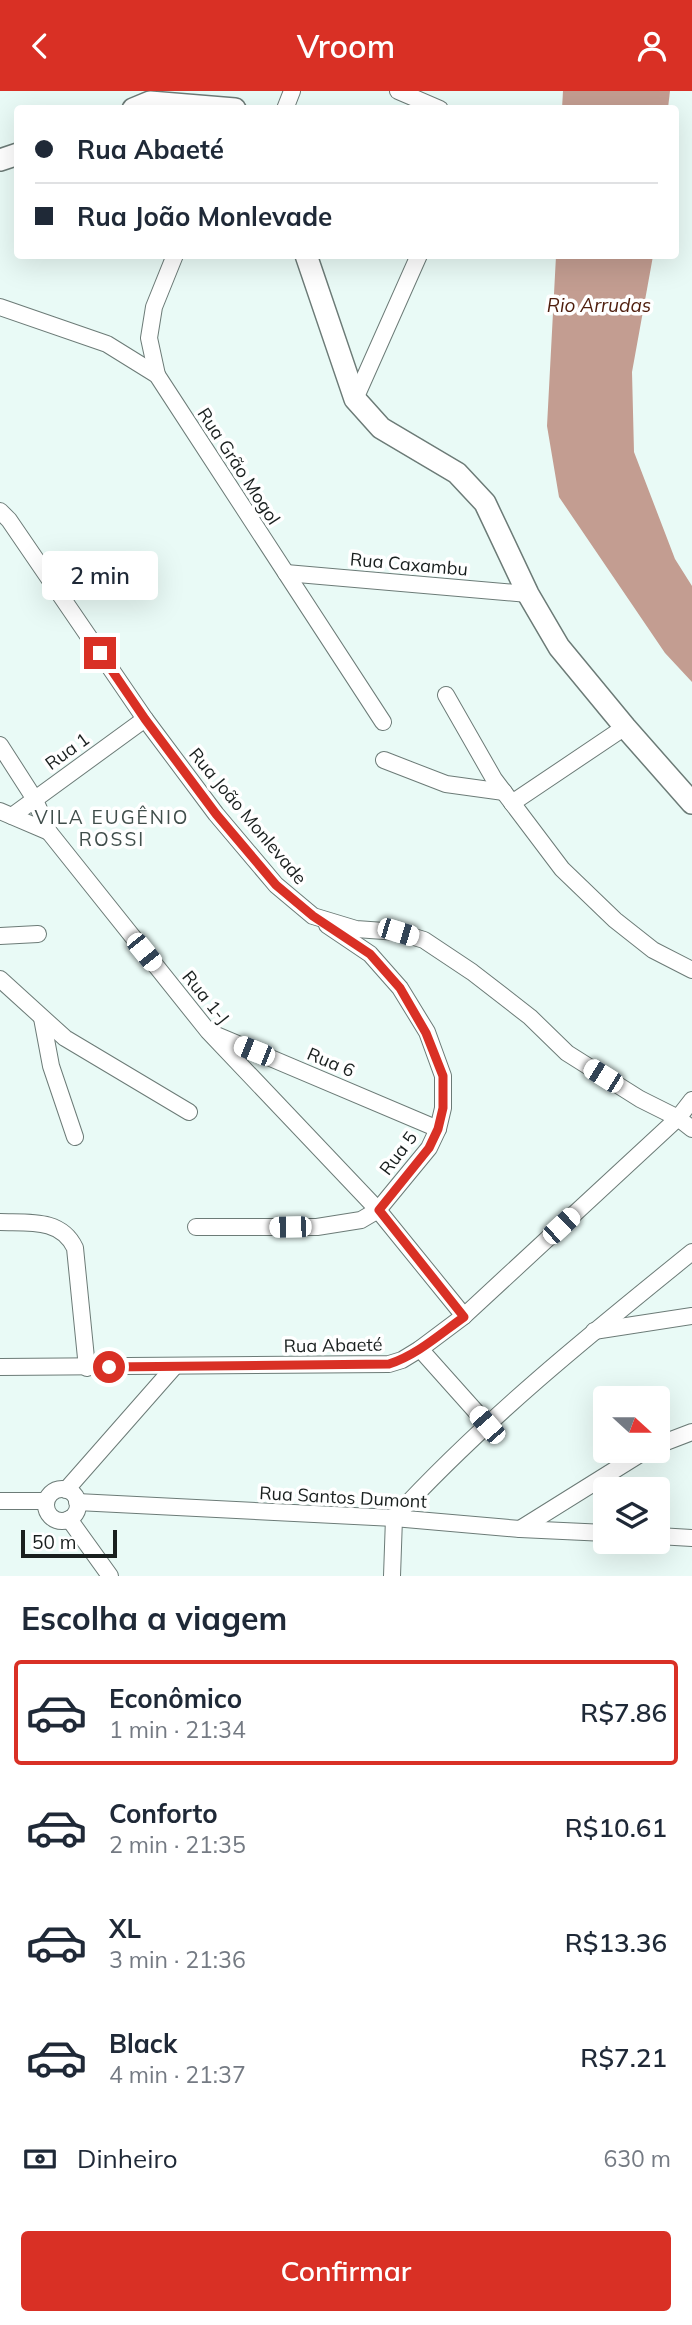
<!DOCTYPE html>
<html lang="pt">
<meta charset="utf-8">
<style>
body{margin:0;font-family:Mulish,sans-serif;background:#f6f6f7;color:#1f2937;height:100vh;display:flex;flex-direction:column;font-size:26px;white-space:nowrap}
*{box-sizing:border-box;margin:0}
p{font-size:23px;color:#747a83}
.icon{flex:none;width:38px;height:38px;fill:none;stroke:currentColor;stroke-width:2;stroke-linecap:round;stroke-linejoin:round}
.map{position:relative;height:1485px;overflow:hidden}
.side{display:flex;flex-direction:column;background:#fff;flex:1}
.side>*{flex:none}
.banner{position:absolute;left:14px;top:14px;width:665px;height:154px;border-radius:7px;box-shadow:0 7px 28px #0002;display:grid;align-content:center;height:154px;padding:0 21px;background:#fff}
.needle{width:46px;rotate:111deg}
.tools{position:absolute;left:593px;top:1295px;display:grid;gap:14px}
.tools a{display:grid;place-items:center;width:77px;height:77px;border-radius:7px;background:#fff;box-shadow:0 7px 28px #0002;font-size:35px}
.scale{position:absolute;left:21px;bottom:18px;width:96px;box-sizing:border-box;padding-left:7px;border:4px solid #191f1e;border-top:0;font-size:19px;line-height:24px;white-space:nowrap;color:#191f1e;-webkit-text-stroke:5px #fff;paint-order:stroke}
.end{position:absolute;width:32px;height:32px;margin:-16px;border:9px solid #d93025;background:#fff;box-shadow:0 0 0 4px #fff}
.from{border-radius:50%}
.bubble{position:absolute;height:49px;border-radius:7px;background:#fff;box-shadow:0 7px 28px #0002;font-size:23px;font-weight:600;line-height:49px;text-align:center}
.car{position:absolute;width:21px;height:42px;margin:-21px -10px;border-radius:9px;box-shadow:0 0 5px 2px #0007;background:linear-gradient(#fff 24%,#345 0 40%,#fff 0 76%,#345 0 86%,#fff 0)}
.banner b{display:flex;align-items:center;gap:24px;height:66px;font-size:26px}
.banner b+b{border-top:2px solid #e0e1e3}
.banner i{width:18px;height:18px;background:#1f2937}
ul{padding:0;list-style:none}
li{display:flex;align-items:center;gap:21px;height:105px;margin:0 14px 10px;padding:0 7px;border:4px solid transparent;border-radius:7px}
li div{flex:1}
li b{display:block;font-size:26px}
li em{font-style:normal;font-weight:600}
li.selected{border-color:#d93025}
li>.icon{width:63px;height:63px;stroke-width:1.5}
h2{padding:0 21px;font-size:32px;line-height:84px}
.pay{display:flex;align-items:center;gap:18px;height:77px;padding:0 21px;font-size:26px}
.pay p{margin-inline-start:auto}
.action{display:flex;gap:14px;margin-top:auto;padding:14px 21px}
.action a{flex:1;height:80px;border-radius:7px;background:#d93025;color:#fff;font-size:28px;font-weight:600;line-height:80px;text-align:center}
header{display:flex;justify-content:space-between;align-items:center;height:91px;padding:0 21px;background:#d93025;color:#fff;font-size:32px;font-weight:600}
.map>svg:first-child{display:block}
.water{fill:#c39d91}
.lines{fill:none;stroke-linecap:round;stroke-linejoin:round}
.street-casing{stroke:#6c7b77;stroke-width:18}
.secondary-casing{stroke:#6c7b77;stroke-width:24}
.street{stroke:#fff;stroke-width:16}
.secondary{stroke:#fff;stroke-width:21}
.route{stroke:#d93025;stroke-width:9}
.labels{text-anchor:middle;dominant-baseline:central;stroke-width:7;stroke-linejoin:round;paint-order:stroke}
.street-label{font-size:18px;fill:#191f1e;stroke:#fff}
.water-label{font-size:19px;font-style:italic;fill:#4f1e0d;stroke:#fff}
.neighbourhood-label{font-size:19px;letter-spacing:2px;fill:#404e4b;stroke:#fff}
</style>
<header><svg class="icon" aria-label="back" viewBox="0 0 24 24"><path d="M15 5l-7 7 7 7"/></svg>Vroom<svg class="icon" aria-label="person" viewBox="0 0 24 24"><circle cx="12" cy="8" r="4"/><path d="M4 21q1-7 8-7t8 7"/></svg></header>
<div class="map">
<svg width="692" height="1485" viewBox="0 0 692 1485">
<rect width="100%" height="100%" fill="#e9faf6"/>
<g class="water">
<polygon points="563,0 670,0 668,17 562,18"/>
<polygon points="556,165 653,165 632,281 634,361 675,468 692,495 692,591 665,562 559,406 547,335"/>
</g>
<g class="lines">
<g class="street-casing">
<g id="street">
<polyline points="398,0 440,18"/>
<polyline points="285,18 292,0"/>
<polyline points="0,216 107,253 157,284 383,631"/>
<polyline points="157,284 149,247 154,216 175,164"/>
<polyline points="355,308 419,164"/>
<polyline points="0,420 9,429 145,628 216,723 276,794 313,825 356,838 398,841 424,849 472,881 530,926 567,962 640,1008 678,1027 692,1038"/>
<polyline points="286,482 528,503"/>
<polyline points="446,604 494,688 562,778 615,829 653,859 692,879"/>
<polyline points="0,654 34,707 49,741 208,940 378,1119 464,1225"/>
<polyline points="384,669 446,693 504,701"/>
<polyline points="512,712 625,636"/>
<polyline points="0,720 49,741"/>
<polyline points="12,725 145,628"/>
<polyline points="0,845 38,843"/>
<polyline points="0,888 65,947 189,1021"/>
<polyline points="42,927 51,975 75,1046"/>
<polyline points="214,943 438,1038"/>
<path d="M0 1131C28 1132 61 1127 75 1157L87 1277"/>
<polyline points="196,1136 317,1136 361,1129 378,1119 429,1057 438,1038 443,1017 443,985 427,941 400,897 370,863 327,834"/>
<polyline points="594,1240 692,1225"/>
<polyline points="420,1258 487,1333"/>
<polyline points="0,1276 389,1273 402,1269 420,1258 464,1225 678,1027 692,1009"/>
<polyline points="658,1354 692,1341"/>
<circle cx="62" cy="1414" r="16"/>
<polyline points="66,1399 175,1275"/>
<polyline points="0,1410 46,1410"/>
<polyline points="77,1411 394,1427 520,1438 606,1442"/>
<polyline points="69,1428 110,1485"/>
<polyline points="520,1438 645,1360"/>
<polyline points="658,1445 692,1447"/>
<path d="M392 1485 394 1427C484 1329 588 1245 692 1161"/>
</g>
</g>
<g class="secondary-casing">
<g id="secondary">
<polyline points="133,18 150,11 235,18"/>
<polyline points="0,69 18,63"/>
<polyline points="306,164 355,308 381,337 457,382 485,412 528,503 559,556 625,636 692,712"/>
</g>
</g>
<use href="#street" class="street"/>
<use href="#secondary" class="secondary"/>
</g>
<g class="lines">
<path class="route" d="M100 562 145 628 216 723 276 794 313 825 370 863 400 897 426 942 443 985V1017L438 1038 429 1057 379 1119 464 1226C440 1243 417 1264 389 1273L109 1276"/>
</g>
<g class="labels">
<g class="street-label">
<text transform="translate(239 375) rotate(57)">Rua Grão Mogol</text>
<text transform="translate(409 473) rotate(5)">Rua Caxambu</text>
<text transform="translate(67 660) rotate(-36)">Rua 1</text>
<text transform="translate(248 725) rotate(50)">Rua João Monlevade</text>
<text transform="translate(206 906) rotate(51)">Rua 1-J</text>
<text transform="translate(331 971) rotate(23)">Rua 6</text>
<text transform="translate(398 1062) rotate(-53)">Rua 5</text>
<text transform="translate(333 1254) rotate(-1)">Rua Abaeté</text>
<text transform="translate(343 1406) rotate(3)">Rua Santos Dumont</text>
</g>
<g class="water-label">
<text x="599" y="214">Rio Arrudas</text>
</g>
<g class="neighbourhood-label">
<text x="112" y="726">VILA EUGÊNIO<tspan x="112" dy="22">ROSSI</tspan></text>
</g>
</g>
</svg>
<div class="tools">
<a><svg class="needle" viewBox="-14 -14 28 28"><path d="M0-13l5 13h-10z" fill="#e53935"/><path d="M0 13l5-13h-10z" fill="#747a83"/></svg></a>
<a><svg class="icon" aria-label="layers" viewBox="0 0 24 24"><path d="M12 4l9 5-9 5-9-5zM3 14l9 5 9-5"/></svg></a>
</div>
<div class="scale">50 m</div>
<i class="end from" style="left:109px;top:1276px"></i>
<i class="end" style="left:100px;top:562px"></i>
<div class="bubble" style="left:42px;top:460px;width:116px">2 min</div>
<i class="car" style="left:398px;top:841px;rotate:107deg"></i>
<i class="car" style="left:144px;top:861px;rotate:141deg"></i>
<i class="car" style="left:254px;top:960px;rotate:292deg"></i>
<i class="car" style="left:603px;top:985px;rotate:302deg"></i>
<i class="car" style="left:561px;top:1135px;rotate:47deg"></i>
<i class="car" style="left:290px;top:1136px;rotate:269deg"></i>
<i class="car" style="left:487px;top:1334px;rotate:319deg"></i>
<div class="banner">
<b><i class="from"></i>Rua Abaeté</b>
<b><i></i>Rua João Monlevade</b>
</div>
</div>
<section class="side">
<h2>Escolha a viagem</h2>
<ul>
<li class="selected"><svg class="icon" aria-label="car" viewBox="0 0 24 24"><path d="M5 17H2v-5l4-1 3-4h7l3 4 3 1v5h-3M9 17h6M6 11h13"/><circle cx="7" cy="17" r="2"/><circle cx="17" cy="17" r="2"/></svg><div><b>Econômico</b><p>1 min · 21:34</p></div><em>R$7.86</em></li>
<li><svg class="icon" aria-label="car" viewBox="0 0 24 24"><path d="M5 17H2v-5l4-1 3-4h7l3 4 3 1v5h-3M9 17h6M6 11h13"/><circle cx="7" cy="17" r="2"/><circle cx="17" cy="17" r="2"/></svg><div><b>Conforto</b><p>2 min · 21:35</p></div><em>R$10.61</em></li>
<li><svg class="icon" aria-label="car" viewBox="0 0 24 24"><path d="M5 17H2v-5l4-1 3-4h7l3 4 3 1v5h-3M9 17h6M6 11h13"/><circle cx="7" cy="17" r="2"/><circle cx="17" cy="17" r="2"/></svg><div><b>XL</b><p>3 min · 21:36</p></div><em>R$13.36</em></li>
<li><svg class="icon" aria-label="car" viewBox="0 0 24 24"><path d="M5 17H2v-5l4-1 3-4h7l3 4 3 1v5h-3M9 17h6M6 11h13"/><circle cx="7" cy="17" r="2"/><circle cx="17" cy="17" r="2"/></svg><div><b>Black</b><p>4 min · 21:37</p></div><em>R$7.21</em></li>
</ul>
<div class="pay"><svg class="icon" aria-label="cash" viewBox="0 0 24 24"><path d="M3 7h18v10H3z"/><circle cx="12" cy="12" r="2"/></svg>Dinheiro<p>630 m</p></div>
<div class="action"><a>Confirmar</a></div>
</section>
